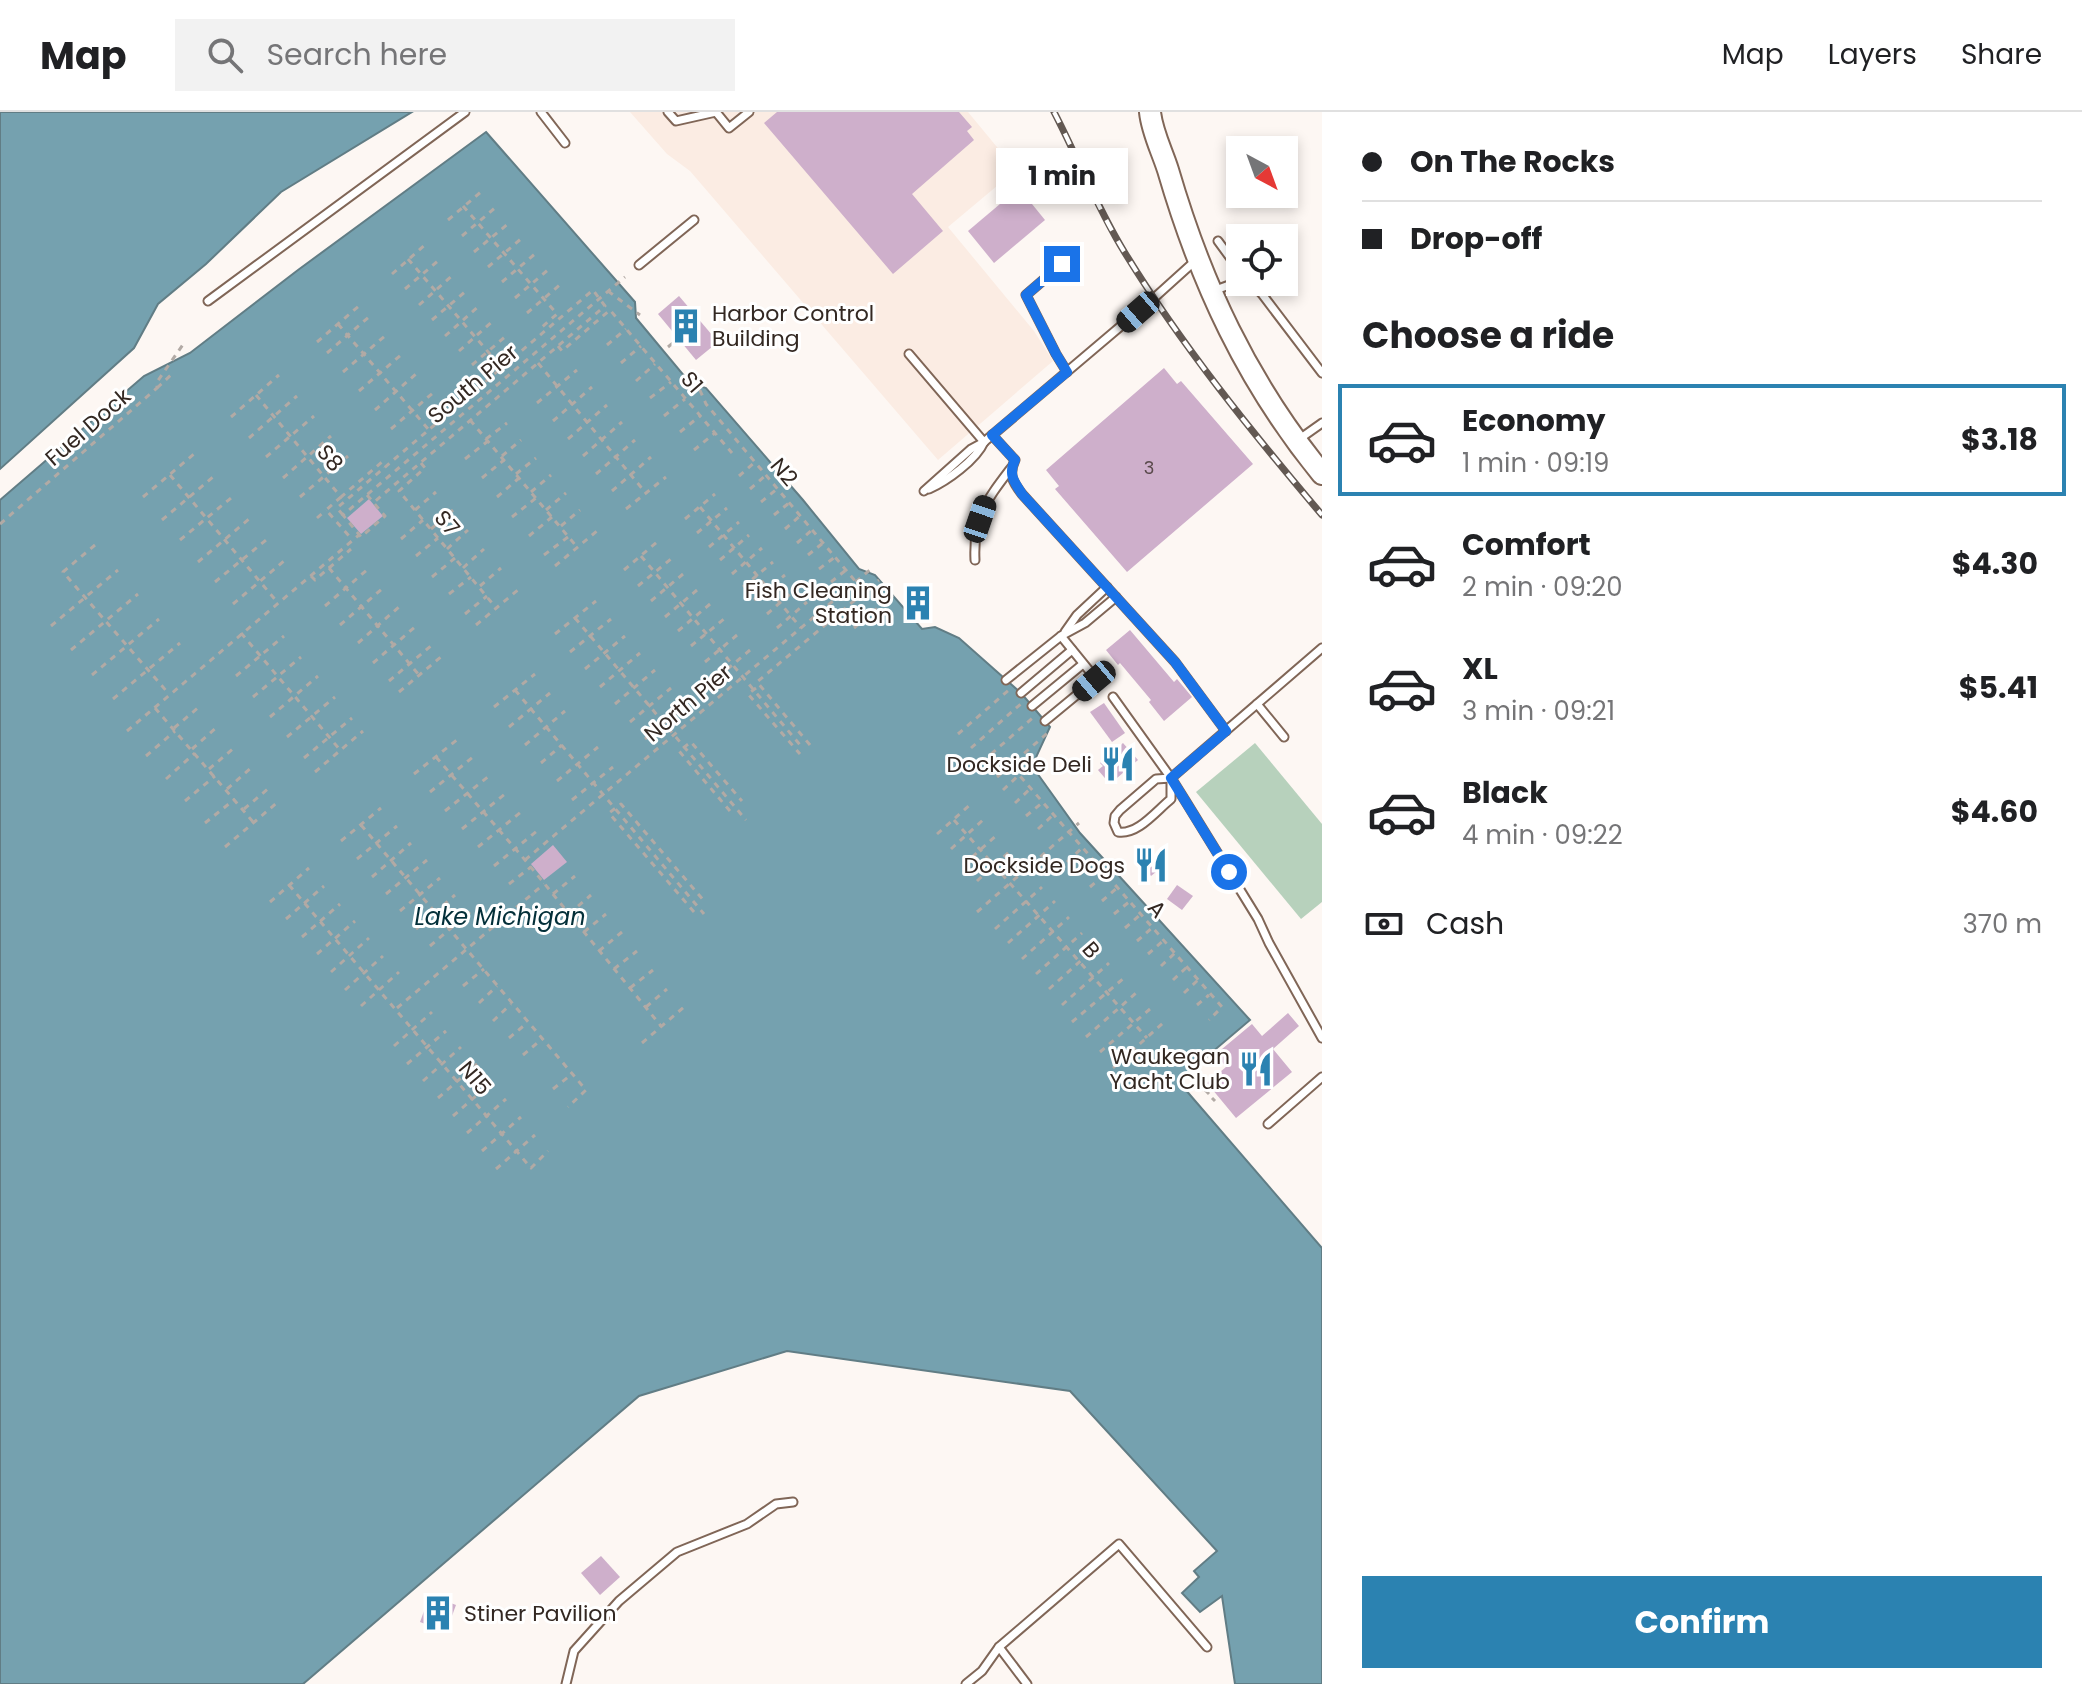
<!DOCTYPE html>
<meta charset="utf-8">
<style>
body{margin:0;font-family:Poppins,sans-serif;background:#f2f2f2;color:#202124;height:100vh;display:flex;flex-direction:column;font-size:30px;white-space:nowrap}
*{box-sizing:border-box;margin:0}
p{font-size:26px;color:#757577}
.icon{flex:none;width:44px;height:44px;fill:none;stroke:currentColor;stroke-width:2;stroke-linecap:round;stroke-linejoin:round}
.map{position:relative;flex:1;overflow:hidden}
.drawer{display:flex;flex-direction:column;background:#fff;width:760px}
.drawer>*{flex:none}
.top-card{display:grid;align-content:center;height:176px;padding:0 40px;background:#fff}
.needle{width:52px;rotate:139deg}
.buttons{position:absolute;left:1226px;top:24px;display:grid;gap:16px}
.buttons a{display:grid;place-items:center;width:72px;height:72px;border-radius:0px;background:#fff;box-shadow:0 4px 12px #0003;font-size:40px}
.end{position:absolute;width:36px;height:36px;margin:-18px;border:10px solid #1a73e8;background:#fff;box-shadow:0 0 0 4px #fff}
.from{border-radius:50%}
.bubble{position:absolute;height:56px;border-radius:0px;background:#fff;box-shadow:0 4px 12px #0003;font-size:26px;font-weight:700;line-height:56px;text-align:center}
.car{position:absolute;width:24px;height:48px;margin:-24px -12px;border-radius:10px;box-shadow:0 0 6px 2px #0007;background:linear-gradient(#222 24%,#8ab4d8 0 40%,#222 0 76%,#8ab4d8 0 86%,#222 0)}
.top-card b{display:flex;align-items:center;gap:28px;height:76px;font-size:30px}
.top-card b+b{border-top:2px solid #e0e0e0}
.top-card i{width:20px;height:20px;background:#202124}
ul{padding:0;list-style:none}
li{display:flex;align-items:center;gap:24px;height:112px;margin:0 16px 12px;padding:0 24px;border:4px solid transparent;border-radius:0px}
li div{flex:1}
li b{display:block;font-size:30px}
li em{font-style:normal;font-weight:700}
li.active{border-color:#2b82b1}
li>.icon{width:72px;height:72px;stroke-width:1.5}
h2{padding:0 40px;font-size:36px;line-height:96px}
.pay{display:flex;align-items:center;gap:20px;height:88px;padding:0 40px;font-size:30px}
.pay p{margin-inline-start:auto}
.action{display:flex;gap:16px;margin-top:auto;padding:16px 40px}
.action a{flex:1;height:92px;border-radius:0px;background:#2b82b1;color:#fff;font-size:32px;font-weight:700;line-height:92px;text-align:center}
header{display:flex;align-items:center;gap:48px;box-sizing:border-box;height:112px;padding:0 40px;background:#fff;border-bottom:2px solid #e0e0e0}
header strong{font-size:38px}
nav{display:flex;gap:44px;margin-inline-start:auto;font-size:28px}
.search{width:560px;height:72px;background:#f2f2f2;display:flex;align-items:center;gap:20px;box-sizing:border-box;padding:0 28px;border-radius:0px;color:#757577;font-size:30px}
main{display:flex;flex:1;min-height:0}
.map>svg:first-child{display:block}
.built{fill:#fbece3}
.green{fill:#b7d1bc}
.water{fill:#75a1af;stroke:#617d85;stroke-width:2}
.building{fill:#ceafcb}
.lines{fill:none;stroke-linecap:round;stroke-linejoin:round}
.lane-casing{stroke:#806657;stroke-width:11}
.secondary-casing{stroke:#806657;stroke-width:24}
.path{stroke:#b2aaa5;stroke-width:3;stroke-dasharray:6 6;stroke-linecap:butt}
.lane{stroke:#fff;stroke-width:7}
.secondary{stroke:#fff;stroke-width:20}
.rail-casing{stroke:#635953;stroke-width:7}
.rail{stroke:#fff;stroke-width:4;stroke-dasharray:12;stroke-linecap:butt}
.route{stroke:#1a73e8;stroke-width:10}
.labels{text-anchor:middle;dominant-baseline:central;stroke-width:6;stroke-linejoin:round;paint-order:stroke}
.number-label{font-size:18px;fill:#5a4a4c}
.poi-label{font-size:22px;fill:#332822;stroke:#fff;text-anchor:end}
.street-label{font-size:22px;fill:#332822;stroke:#fff}
.water-label{font-size:24px;font-style:italic;fill:#032f39;stroke:#fff}
</style>
<header>
<strong>Map</strong>
<div class="search"><svg class="icon" aria-label="search" viewBox="0 0 24 24"><circle cx="10" cy="10" r="6"/><path d="M15 15l6 6"/></svg>Search here</div>
<nav><a>Map</a><a>Layers</a><a>Share</a></nav>
</header>
<main>
<div class="map">
<svg width="1322" height="1572" viewBox="0 0 1322 1572">
<rect width="100%" height="100%" fill="#fdf7f3"/>
<polygon class="built" points="630,0 968,0 1016,58 948,115 1034,219 1053,249 938,348 690,59 667,42"/>
<polygon class="green" points="1255,631 1322,712 1322,790 1301,807 1196,680"/>
<g class="water">
<polygon points="0,0 412,0 281,80 206,152 158,192 134,236 0,357"/>
<polygon points="486,20 635,190 636,206 690,271 706,276 803,388 859,457 875,463 922,517 935,515 959,526 1021,581 1050,615 1032,654 1080,721 1250,908 1178,969 1322,1136 1322,1572 1235,1572 1222,1484 1200,1500 1182,1481 1199,1465 1194,1459 1217,1439 1070,1279 787,1239 639,1284 303,1572 0,1572 0,388 144,264 190,241 298,158"/>
</g>
<g class="building">
<polygon points="777,0 959,0 972,15 967,19 974,28 912,82 943,119 893,162 764,11"/>
<polygon points="1019,76 1045,108 994,151 968,119"/>
<polygon points="679,184 718,230 696,248 658,202"/>
<polygon points="1164,256 1177,272 1181,269 1253,352 1127,460 1055,377 1059,374 1046,358"/>
<polygon points="369,387 383,404 361,422 347,406"/>
<polygon points="1130,518 1174,570 1177,567 1192,585 1164,609 1149,590 1151,588 1120,551 1118,553 1106,538"/>
<polygon points="1104,591 1125,621 1112,630 1090,600"/>
<polygon points="1123,631 1138,648 1110,672 1098,658 1103,654 1100,651"/>
<polygon points="553,733 567,750 544,768 531,752"/>
<polygon points="1150,741 1162,755 1151,764 1140,750"/>
<polygon points="1177,773 1193,784 1182,798 1167,787"/>
<polygon points="1288,901 1299,914 1273,937 1292,960 1236,1006 1207,971 1226,955 1216,942 1252,912 1262,924"/>
<polygon points="601,1444 620,1465 600,1483 581,1461"/>
<polygon points="430,1483 456,1493 446,1520 420,1510"/>
</g>
<g class="lines">
<g class="lane-casing">
<g id="lane">
<polyline points="541,0 565,31"/>
<polyline points="668,0 676,9 716,0 729,16 749,0"/>
<polyline points="1218,129 1240,159"/>
<polyline points="1062,152 1026,183 1056,242 1067,260"/>
<polyline points="639,153 694,108"/>
<polyline points="1251,170 1262,182 1322,261"/>
<polyline points="1213,179 1240,169"/>
<polyline points="208,189 465,0"/>
<polyline points="909,242 984,330"/>
<path d="M992 323 1015 348C1008 363 1013 370 1022 382L1175 550 1226 619"/>
<polyline points="1298,328 1322,311"/>
<path d="M929 377C947 369 976 348 984 330"/>
<polyline points="924,379 971,337 984,330 1154,186 1195,149"/>
<path d="M975 448C973 405 986 389 1011 356"/>
<polyline points="1065,520 1077,503 1107,475"/>
<polyline points="1006,568 1061,524 1085,511 1116,485"/>
<polyline points="1021,581 1072,538"/>
<polyline points="1113,585 1171,666 1186,690 1258,807 1269,831 1322,926"/>
<polyline points="1257,592 1284,625"/>
<polyline points="1032,594 1083,552"/>
<polyline points="1045,609 1096,567 1061,524"/>
<path d="M1171 668V687C1156 699 1138 723 1118 720L1114 711 1115 704 1120 698 1156 667 1171 666 1322 536"/>
<polyline points="1268,1012 1322,965"/>
<polyline points="566,1572 574,1539 619,1489 677,1440 747,1412 776,1392 793,1390"/>
<polyline points="966,1572 982,1559 999,1535"/>
<polyline points="1027,1572 999,1535 1119,1432 1207,1535"/>
</g>
</g>
<g class="secondary-casing">
<path id="secondary" d="M1150 0C1152 20 1162 39 1168 58 1201 171 1247 270 1322 362"/>
</g>
<g class="path">
<polyline points="463,94 557,202 542,215 545,219"/>
<polyline points="448,108 482,79"/>
<polyline points="462,124 496,95"/>
<polyline points="474,140 509,111"/>
<polyline points="408,147 502,256"/>
<polyline points="488,155 522,126"/>
<polyline points="392,162 426,132"/>
<polyline points="502,170 536,141"/>
<polyline points="405,177 439,148"/>
<polyline points="608,179 640,203"/>
<polyline points="515,186 549,157"/>
<polyline points="419,193 453,163"/>
<polyline points="527,201 562,171"/>
<polyline points="432,208 466,179"/>
<polyline points="338,212 429,318"/>
<polyline points="445,224 479,194"/>
<polyline points="317,230 360,193"/>
<polyline points="607,233 626,217"/>
<polyline points="558,234 562,239 610,198 732,341"/>
<polyline points="668,235 674,230"/>
<polyline points="459,239 493,209"/>
<polyline points="327,241 370,204"/>
<polyline points="538,251 645,380"/>
<polyline points="621,251 641,234"/>
<polyline points="472,253 506,224"/>
<polyline points="343,260 386,223"/>
<polyline points="695,267 706,292 856,470"/>
<polyline points="636,269 655,252"/>
<polyline points="157,276 172,262"/>
<polyline points="359,279 402,242"/>
<polyline points="256,283 341,385 382,350 385,355"/>
<polyline points="650,286 671,270"/>
<polyline points="537,291 577,258"/>
<polyline points="375,298 417,261"/>
<polyline points="664,304 685,287"/>
<polyline points="231,305 279,263"/>
<polyline points="470,308 577,435"/>
<polyline points="553,309 592,275"/>
<polyline points="391,317 434,280"/>
<polyline points="680,320 700,304"/>
<polyline points="249,326 297,284"/>
<polyline points="486,327 507,311"/>
<polyline points="568,327 607,293"/>
<polyline points="694,338 715,321"/>
<polyline points="502,344 521,328"/>
<polyline points="583,344 622,310"/>
<polyline points="266,345 314,304"/>
<polyline points="465,347 488,329"/>
<polyline points="421,351 425,356 399,379 497,497"/>
<polyline points="516,362 536,346"/>
<polyline points="596,362 635,328"/>
<polyline points="170,363 278,491"/>
<polyline points="739,364 754,351"/>
<polyline points="283,366 331,324"/>
<polyline points="482,366 504,348"/>
<polyline points="750,377 765,364"/>
<polyline points="612,379 651,345"/>
<polyline points="531,380 551,363"/>
<polyline points="367,383 385,404 361,425 343,403 625,165"/>
<polyline points="143,385 194,342"/>
<polyline points="300,385 348,344"/>
<polyline points="341,385 326,398 349,424"/>
<polyline points="497,385 519,366"/>
<polyline points="761,390 777,377"/>
<polyline points="700,395 801,516"/>
<polyline points="626,397 666,365"/>
<polyline points="415,398 436,380"/>
<polyline points="546,398 566,381"/>
<polyline points="343,403 337,396 593,178 605,194 373,391"/>
<polyline points="774,403 789,391"/>
<polyline points="512,405 536,386"/>
<polyline points="317,406 326,398"/>
<polyline points="685,407 715,382"/>
<polyline points="162,408 213,365"/>
<polyline points="0,412 157,276 157,270 184,231"/>
<polyline points="561,414 580,398"/>
<polyline points="431,417 453,398"/>
<polyline points="785,417 800,404"/>
<polyline points="697,421 727,396"/>
<polyline points="529,424 552,405"/>
<polyline points="401,427 423,408"/>
<polyline points="180,428 231,386"/>
<polyline points="797,431 812,418"/>
<polyline points="95,433 63,460 169,582"/>
<polyline points="709,435 739,410"/>
<polyline points="447,437 468,418"/>
<polyline points="544,443 568,425"/>
<polyline points="808,443 823,431"/>
<polyline points="416,444 438,426"/>
<polyline points="641,444 801,634"/>
<polyline points="720,448 749,423"/>
<polyline points="198,450 249,407"/>
<polyline points="555,454 597,419"/>
<polyline points="329,456 351,437"/>
<polyline points="463,456 484,437"/>
<polyline points="819,457 835,445"/>
<polyline points="624,458 657,430"/>
<polyline points="732,462 762,436"/>
<polyline points="311,464 315,468 329,456 419,563"/>
<polyline points="432,465 455,446"/>
<polyline points="215,470 266,428"/>
<polyline points="831,470 846,458"/>
<polyline points="480,474 501,456"/>
<polyline points="638,474 671,447"/>
<polyline points="743,475 773,450"/>
<polyline points="449,482 471,465"/>
<polyline points="754,488 785,463"/>
<polyline points="651,489 683,462"/>
<polyline points="233,492 284,449"/>
<polyline points="325,494 368,457"/>
<polyline points="465,502 487,484"/>
<polyline points="767,502 797,476"/>
<polyline points="665,505 697,478"/>
<polyline points="575,506 746,708"/>
<polyline points="340,513 383,476"/>
<polyline points="476,513 519,477"/>
<polyline points="51,514 118,458"/>
<polyline points="777,516 807,490"/>
<polyline points="854,516 893,483"/>
<polyline points="678,519 710,492"/>
<polyline points="241,521 341,639"/>
<polyline points="555,522 596,489"/>
<polyline points="358,531 400,494"/>
<polyline points="691,534 724,507"/>
<polyline points="71,538 138,482"/>
<polyline points="570,540 611,507"/>
<polyline points="705,550 737,523"/>
<polyline points="373,551 416,514"/>
<polyline points="585,557 625,524"/>
<polyline points="92,563 159,507"/>
<polyline points="236,564 284,524"/>
<polyline points="718,565 750,538"/>
<polyline points="389,569 432,533"/>
<polyline points="600,575 640,541"/>
<polyline points="756,576 748,582 800,642"/>
<polyline points="515,578 704,802"/>
<polyline points="399,580 442,544"/>
<polyline points="253,585 301,545"/>
<polyline points="113,587 180,531"/>
<polyline points="615,592 655,558"/>
<polyline points="494,595 535,562"/>
<polyline points="155,596 254,711"/>
<polyline points="270,605 318,564"/>
<polyline points="630,610 671,576"/>
<polyline points="509,615 550,581"/>
<polyline points="174,616 199,595"/>
<polyline points="127,619 359,423"/>
<polyline points="958,622 1010,577"/>
<polyline points="287,625 335,585"/>
<polyline points="645,627 686,593"/>
<polyline points="525,633 565,599"/>
<polyline points="810,633 757,570 879,468"/>
<polyline points="971,636 1023,590"/>
<polyline points="192,637 216,616"/>
<polyline points="146,644 175,619"/>
<polyline points="436,645 525,748 661,914"/>
<polyline points="304,646 352,606"/>
<polyline points="982,650 1036,603"/>
<polyline points="541,651 562,633"/>
<polyline points="209,657 234,636"/>
<polyline points="315,660 363,619"/>
<polyline points="414,662 458,627"/>
<polyline points="997,665 1051,618"/>
<polyline points="166,667 195,641"/>
<polyline points="557,669 598,635"/>
<polyline points="227,677 251,656"/>
<polyline points="1003,678 1019,663 1222,895 1209,908"/>
<polyline points="430,680 473,645"/>
<polyline points="572,688 613,655"/>
<polyline points="185,689 215,664"/>
<polyline points="1015,691 1030,677"/>
<polyline points="244,697 269,676"/>
<polyline points="445,699 489,664"/>
<polyline points="730,699 679,639 691,630 742,689"/>
<polyline points="1026,704 1042,691"/>
<polyline points="954,708 1147,926"/>
<polyline points="205,711 235,687"/>
<polyline points="361,713 586,978 568,995"/>
<polyline points="462,717 505,682"/>
<polyline points="1038,717 1053,703"/>
<polyline points="937,722 971,692"/>
<polyline points="341,729 381,696"/>
<polyline points="225,735 279,689"/>
<polyline points="478,735 521,700"/>
<polyline points="951,737 984,707"/>
<polyline points="357,747 397,714"/>
<polyline points="525,748 871,457"/>
<polyline points="1067,750 1082,736"/>
<polyline points="963,753 997,723"/>
<polyline points="494,754 537,719"/>
<polyline points="1079,763 1093,749"/>
<polyline points="372,765 411,731"/>
<polyline points="977,769 1010,739"/>
<polyline points="509,772 531,755"/>
<polyline points="289,773 531,1056 548,1039"/>
<polyline points="1090,775 1105,762"/>
<polyline points="386,782 427,748"/>
<polyline points="553,782 575,764"/>
<polyline points="1102,789 1117,776"/>
<polyline points="270,790 309,756"/>
<polyline points="400,799 440,766"/>
<polyline points="694,800 609,701 621,692 705,790"/>
<polyline points="977,800 1079,711"/>
<polyline points="569,802 591,783"/>
<polyline points="1114,802 1129,790"/>
<polyline points="286,807 324,774"/>
<polyline points="1125,816 1140,803"/>
<polyline points="416,817 455,783"/>
<polyline points="995,817 1042,775"/>
<polyline points="584,820 606,802"/>
<polyline points="302,825 340,792"/>
<polyline points="1137,829 1152,816"/>
<polyline points="1008,831 1055,789"/>
<polyline points="430,834 470,800"/>
<polyline points="599,839 622,820"/>
<polyline points="317,842 355,809"/>
<polyline points="1148,842 1163,829"/>
<polyline points="1022,847 1069,805"/>
<polyline points="1161,854 1175,841"/>
<polyline points="614,857 637,839"/>
<polyline points="331,860 369,826"/>
<polyline points="1036,862 1082,821"/>
<polyline points="1173,868 1187,855"/>
<polyline points="463,874 484,857"/>
<polyline points="630,876 653,858"/>
<polyline points="1049,877 1096,835"/>
<polyline points="345,878 383,844"/>
<polyline points="1184,881 1198,868"/>
<polyline points="479,891 497,874"/>
<polyline points="1062,893 1109,851"/>
<polyline points="1197,893 1209,883"/>
<polyline points="361,894 399,860"/>
<polyline points="646,895 667,877"/>
<polyline points="397,896 544,772"/>
<polyline points="493,909 511,892"/>
<polyline points="1072,910 1124,866"/>
<polyline points="1086,925 1136,881"/>
<polyline points="509,926 527,911"/>
<polyline points="642,931 684,895"/>
<polyline points="394,934 432,900"/>
<polyline points="1100,940 1150,897"/>
<polyline points="523,943 542,927"/>
<polyline points="1217,948 1223,954"/>
<polyline points="407,952 446,919"/>
<polyline points="1113,956 1163,911"/>
<polyline points="423,969 461,935"/>
<polyline points="553,977 572,962"/>
<polyline points="1205,978 1209,982"/>
<polyline points="438,986 477,952"/>
<polyline points="1212,986 1215,989"/>
<polyline points="453,1004 492,970"/>
<polyline points="467,1021 506,987"/>
<polyline points="482,1039 521,1005"/>
<polyline points="496,1057 535,1023"/>
</g>
<use href="#lane" class="lane"/>
<use href="#secondary" class="secondary"/>
<g class="rail-casing">
<path id="rail" d="M1054 0C1078 46 1097 96 1125 141 1182 234 1251 319 1322 403"/>
</g>
<use href="#rail" class="rail"/>
</g>
<g class="lines">
<path class="route" d="M1062 152 1026 183 1056 242 1067 260 992 323 1015 348C1008 362 1014 370 1022 382L1175 550 1226 619 1171 666 1229 760"/>
</g>
<defs>
<g id="building-bare" transform="scale(2.76)"><path d="M-4-6H4V6H1V3H-1V6H-4ZM-2.5-4.3h1.7v1.8h-1.7ZM.8-4.3h1.7v1.8H.8ZM-2.5-1h1.7V.8h-1.7ZM.8-1h1.7V.8H.8Z" fill="#2b82b1" stroke="#fff" stroke-width="2.5" paint-order="stroke"/></g>
<g id="restaurant-bare" transform="scale(2.76)"><path d="M-5-6h1v4h1v-4h1v4h1v-4h1v5L-1.5 .5V6h-2V.5L-5-1ZM5-6V6H3V1.5H1.5Q1.5-4 5-6Z" fill="#2b82b1" stroke="#fff" stroke-width="2.5" paint-order="stroke"/></g>
</defs>
<g fill-rule="evenodd">
<use href="#building-bare" x="686" y="214"/>
<use href="#building-bare" x="918" y="491"/>
<use href="#restaurant-bare" x="1118" y="652"/>
<use href="#restaurant-bare" x="1151" y="753"/>
<use href="#restaurant-bare" x="1256" y="957"/>
<use href="#building-bare" x="438" y="1501"/>
</g>
<g class="labels">
<g class="number-label">
<text x="1149" y="355">3</text>
</g>
<g class="poi-label">
<text x="712" y="201" text-anchor="start">Harbor Control<tspan x="712" dy="25">Building</tspan></text>
<text x="892" y="478">Fish Cleaning<tspan x="892" dy="25">Station</tspan></text>
<text x="1092" y="652">Dockside Deli</text>
<text x="1125" y="753">Dockside Dogs</text>
<text x="1230" y="944">Waukegan<tspan x="1230" dy="25">Yacht Club</tspan></text>
<text x="464" y="1501" text-anchor="start">Stiner Pavilion</text>
</g>
<g class="street-label">
<text transform="translate(692 270) rotate(49)">S1</text>
<text transform="translate(473 272) rotate(-40)">South Pier</text>
<text transform="translate(88 315) rotate(-41)">Fuel Dock</text>
<text transform="translate(330 346) rotate(50)">S8</text>
<text transform="translate(784 360) rotate(50)">N2</text>
<text transform="translate(447 411) rotate(50)">S7</text>
<text transform="translate(688 591) rotate(-40)">North Pier</text>
<text transform="translate(1157 797) rotate(49)">A</text>
<text transform="translate(1091 838) rotate(49)">B</text>
<text transform="translate(475 966) rotate(50)">N15</text>
</g>
<g class="water-label">
<text x="500" y="804">Lake Michigan</text>
</g>
</g>
</svg>
<div class="buttons">
<a><svg class="needle" viewBox="-14 -14 28 28"><path d="M0-13l5 13h-10z" fill="#e53935"/><path d="M0 13l5-13h-10z" fill="#757577"/></svg></a>
<a><svg class="icon" aria-label="locate" viewBox="0 0 24 24"><circle cx="12" cy="12" r="6"/><path d="M12 2v4M12 18v4M2 12h4M18 12h4"/></svg></a>
</div>
<i class="end from" style="left:1229px;top:760px"></i>
<i class="end" style="left:1062px;top:152px"></i>
<div class="bubble" style="left:996px;top:36px;width:132px">1 min</div>
<i class="car" style="left:1138px;top:200px;rotate:229deg"></i>
<i class="car" style="left:980px;top:407px;rotate:19deg"></i>
<i class="car" style="left:1094px;top:569px;rotate:230deg"></i>
</div>
<section class="drawer">
<div class="top-card">
<b><i class="from"></i>On The Rocks</b>
<b><i></i>Drop-off</b>
</div>
<h2>Choose a ride</h2>
<ul>
<li class="active"><svg class="icon" aria-label="car" viewBox="0 0 24 24"><path d="M5 17H2v-5l4-1 3-4h7l3 4 3 1v5h-3M9 17h6M6 11h13"/><circle cx="7" cy="17" r="2"/><circle cx="17" cy="17" r="2"/></svg><div><b>Economy</b><p>1 min · 09:19</p></div><em>$3.18</em></li>
<li><svg class="icon" aria-label="car" viewBox="0 0 24 24"><path d="M5 17H2v-5l4-1 3-4h7l3 4 3 1v5h-3M9 17h6M6 11h13"/><circle cx="7" cy="17" r="2"/><circle cx="17" cy="17" r="2"/></svg><div><b>Comfort</b><p>2 min · 09:20</p></div><em>$4.30</em></li>
<li><svg class="icon" aria-label="car" viewBox="0 0 24 24"><path d="M5 17H2v-5l4-1 3-4h7l3 4 3 1v5h-3M9 17h6M6 11h13"/><circle cx="7" cy="17" r="2"/><circle cx="17" cy="17" r="2"/></svg><div><b>XL</b><p>3 min · 09:21</p></div><em>$5.41</em></li>
<li><svg class="icon" aria-label="car" viewBox="0 0 24 24"><path d="M5 17H2v-5l4-1 3-4h7l3 4 3 1v5h-3M9 17h6M6 11h13"/><circle cx="7" cy="17" r="2"/><circle cx="17" cy="17" r="2"/></svg><div><b>Black</b><p>4 min · 09:22</p></div><em>$4.60</em></li>
</ul>
<div class="pay"><svg class="icon" aria-label="cash" viewBox="0 0 24 24"><path d="M3 7h18v10H3z"/><circle cx="12" cy="12" r="2"/></svg>Cash<p>370 m</p></div>
<div class="action"><a>Confirm</a></div>
</section>
</main>
